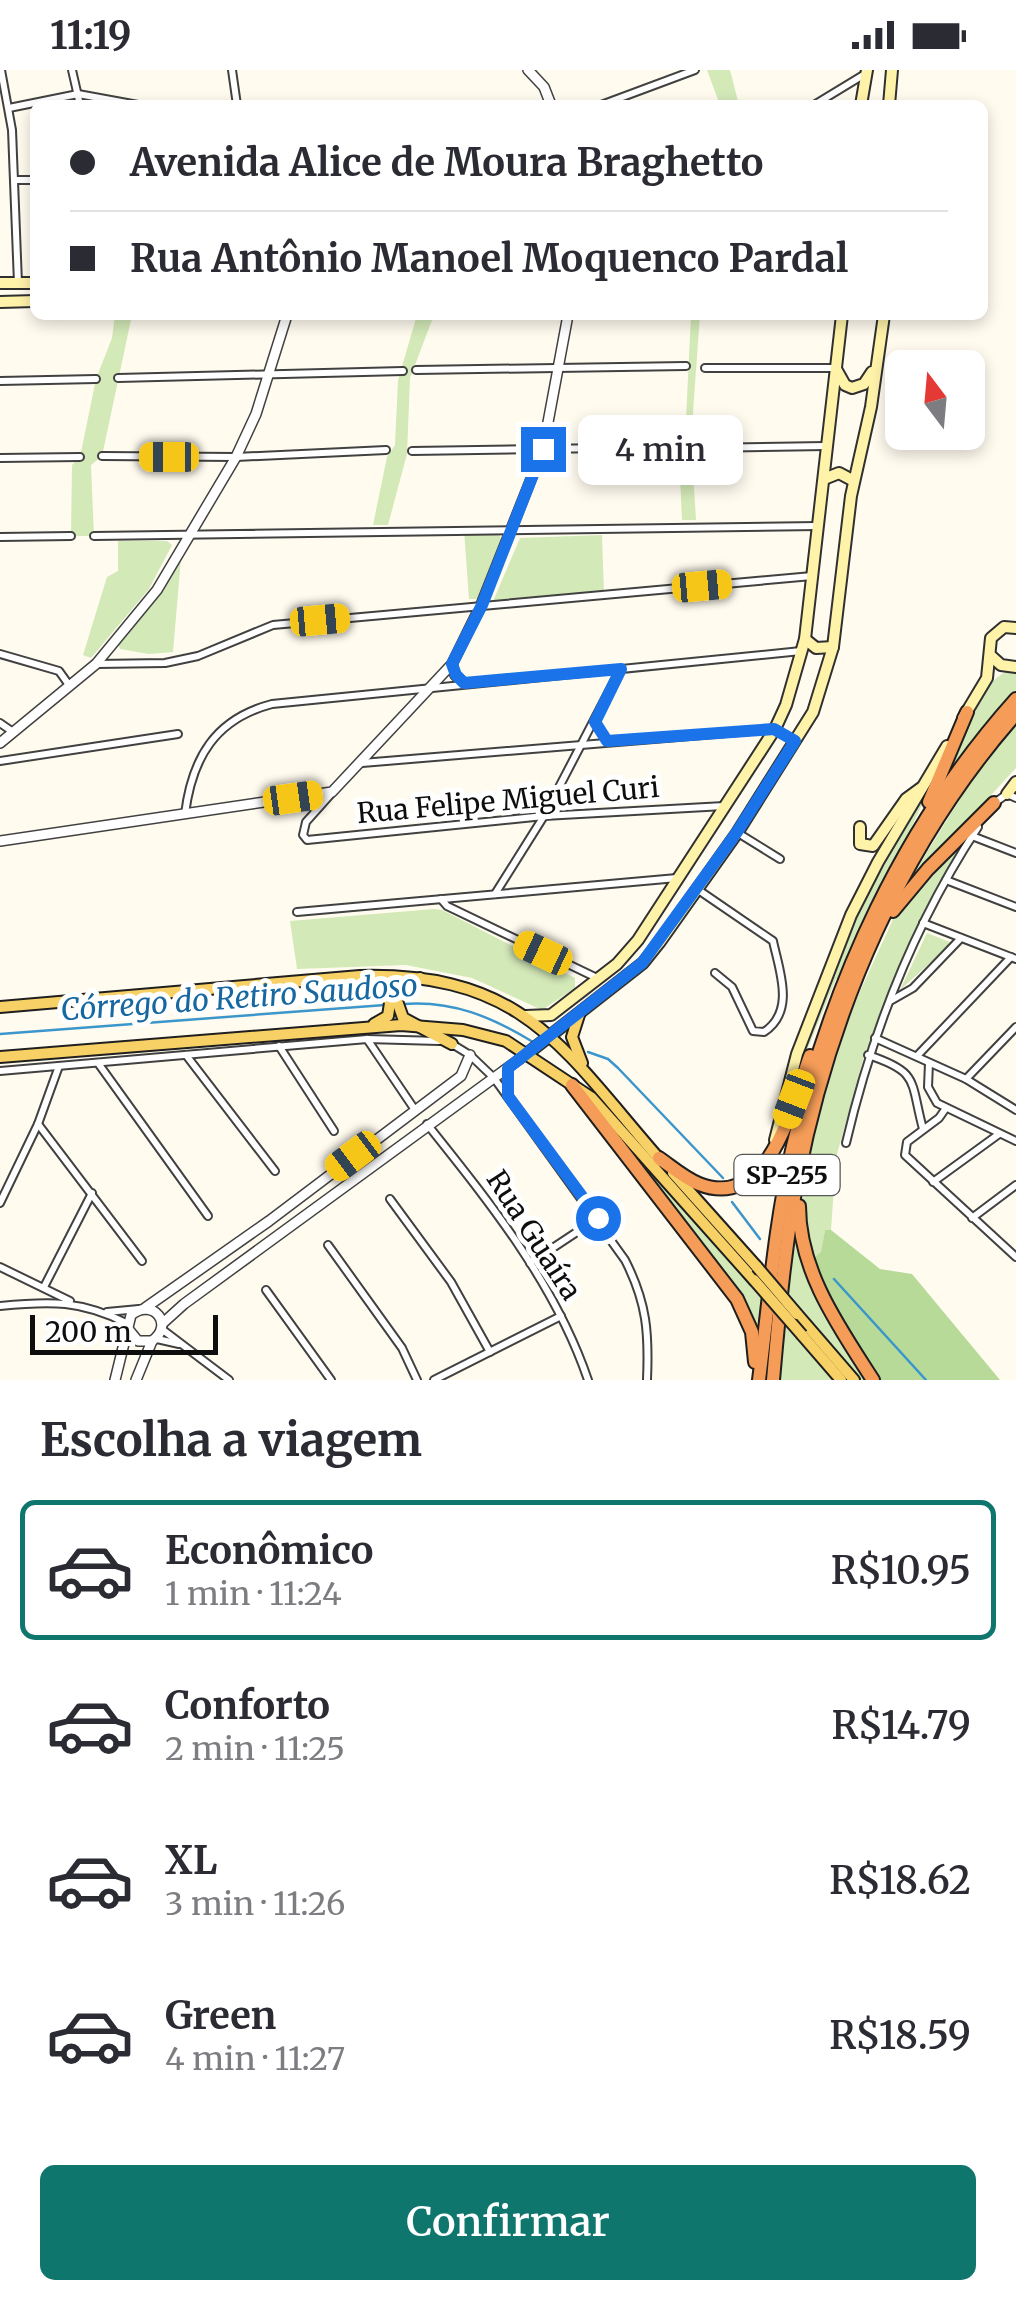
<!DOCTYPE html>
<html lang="pt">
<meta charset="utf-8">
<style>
body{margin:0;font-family:Merriweather,serif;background:#f7f7f7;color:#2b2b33;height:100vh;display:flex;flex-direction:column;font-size:38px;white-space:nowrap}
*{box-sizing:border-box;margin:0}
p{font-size:32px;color:#7c7c81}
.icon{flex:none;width:55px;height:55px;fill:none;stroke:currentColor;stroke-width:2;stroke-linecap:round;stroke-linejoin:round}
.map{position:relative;height:1310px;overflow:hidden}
.sheet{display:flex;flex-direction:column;background:#fff;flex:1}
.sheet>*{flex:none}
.hud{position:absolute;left:30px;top:30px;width:958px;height:220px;border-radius:15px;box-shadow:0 5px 15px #0003;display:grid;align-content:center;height:220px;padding:0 40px;background:#fff}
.needle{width:65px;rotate:344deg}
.tools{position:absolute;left:885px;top:280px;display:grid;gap:20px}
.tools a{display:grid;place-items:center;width:100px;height:100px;border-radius:15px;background:#fff;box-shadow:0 5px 15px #0003;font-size:50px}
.scale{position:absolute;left:30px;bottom:25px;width:188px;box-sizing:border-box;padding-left:10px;border:5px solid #0e0e0e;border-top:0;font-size:28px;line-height:35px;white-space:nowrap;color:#0e0e0e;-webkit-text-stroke:8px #fff;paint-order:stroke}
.end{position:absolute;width:45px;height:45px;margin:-22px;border:12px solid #1a73e8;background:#fff;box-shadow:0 0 0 5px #fff}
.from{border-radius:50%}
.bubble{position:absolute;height:70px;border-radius:15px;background:#fff;box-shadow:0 5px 15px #0003;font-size:32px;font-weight:600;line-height:70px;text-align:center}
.car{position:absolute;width:30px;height:60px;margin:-30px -15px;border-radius:12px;box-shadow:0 0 8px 2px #0007;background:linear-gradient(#f5c518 24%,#345 0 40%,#f5c518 0 76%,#345 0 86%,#f5c518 0)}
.hud b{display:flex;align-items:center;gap:35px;height:95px;font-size:38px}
.hud b+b{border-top:2px solid #e1e1e2}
.hud i{width:25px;height:25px;background:#2b2b33}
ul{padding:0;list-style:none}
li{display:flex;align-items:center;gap:30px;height:140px;margin:0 20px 15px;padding:0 20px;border:5px solid transparent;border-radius:15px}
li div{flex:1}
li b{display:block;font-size:38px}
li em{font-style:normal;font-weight:600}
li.current{border-color:#0f766e}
li>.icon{width:90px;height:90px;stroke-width:1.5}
h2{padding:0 40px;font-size:45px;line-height:120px}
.button{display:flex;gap:20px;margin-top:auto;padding:20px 40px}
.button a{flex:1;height:115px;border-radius:15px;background:#0f766e;color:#fff;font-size:40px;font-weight:600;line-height:115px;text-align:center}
.status{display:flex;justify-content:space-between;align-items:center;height:70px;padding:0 50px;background:#fff;direction:ltr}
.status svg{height:28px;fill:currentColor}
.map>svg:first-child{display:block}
.green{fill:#d3e9b8}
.forest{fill:#b7da98}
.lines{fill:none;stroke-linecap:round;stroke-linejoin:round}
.stream{stroke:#3b96cd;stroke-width:2.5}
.minor-casing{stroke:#414141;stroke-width:10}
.tertiary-casing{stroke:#414141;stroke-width:12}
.secondary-casing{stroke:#303030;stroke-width:14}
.primary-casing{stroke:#1f1f1f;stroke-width:14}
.motorway-casing{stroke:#1f1f1f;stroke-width:16}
.minor{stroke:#fff;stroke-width:6}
.tertiary{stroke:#fff;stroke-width:9}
.secondary{stroke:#fff3aa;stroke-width:10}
.primary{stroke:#f8d166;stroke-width:10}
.motorway{stroke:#f49c58;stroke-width:12}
.primary-bridge-casing{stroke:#1f1f1f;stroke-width:14;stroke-linecap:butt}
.primary-bridge{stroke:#f8d166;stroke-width:10}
.route{stroke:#1a73e8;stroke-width:12}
.labels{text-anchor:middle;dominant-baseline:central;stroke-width:10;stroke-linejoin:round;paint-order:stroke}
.shield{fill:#fff;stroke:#565656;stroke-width:2.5}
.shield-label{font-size:25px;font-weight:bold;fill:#0e0e0e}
.street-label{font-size:28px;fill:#0e0e0e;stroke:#fff}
.water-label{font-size:30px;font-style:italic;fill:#1767a0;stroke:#fff}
</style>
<div class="status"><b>11:19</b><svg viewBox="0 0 49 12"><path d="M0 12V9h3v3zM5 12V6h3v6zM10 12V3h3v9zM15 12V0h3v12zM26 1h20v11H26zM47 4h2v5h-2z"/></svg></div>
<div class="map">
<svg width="1016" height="1310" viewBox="0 0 1016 1310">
<rect width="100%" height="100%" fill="#fffbef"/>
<g class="green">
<polygon points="707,0 730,0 739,35 720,35"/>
<polygon points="115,245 132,245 102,386 91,395 94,466 71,466 72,395 80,387 96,309 112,268"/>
<polygon points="417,245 434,245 410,308 407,384 388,455 373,455 387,387 395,375 398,310"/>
<polygon points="691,245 700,245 691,370 696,450 682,450 679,384 685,370"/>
<polygon points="464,460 497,460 502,471 478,529 469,529"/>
<polygon points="602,465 604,524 491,536 520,468"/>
<polygon points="118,471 167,471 172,475 149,519 91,588 83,585 107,507 118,501"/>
<polygon points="181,488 173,582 149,584 120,579 117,569"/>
<path d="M1016 599V620L949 703 945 704C958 674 980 603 1016 599Z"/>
<polygon points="1016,654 1016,698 905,818 969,714"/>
<path d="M946 681C914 759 872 831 839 909H836L796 1007 812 954 861 832Z"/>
<polygon points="973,760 919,854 864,986 836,1088 831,1160 825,1160 821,1183 810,1191 802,1136 804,1121 814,1065 847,950 895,845"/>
<polygon points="434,839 442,840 575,908 575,918 542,940 472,908 406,895 297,899 290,851"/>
<polygon points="927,863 952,873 900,920"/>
<polygon points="620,1064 764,1232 758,1269 617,1065"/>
<polygon points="796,1150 871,1310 860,1310 788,1222"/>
<polygon points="784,1254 833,1310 778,1310"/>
</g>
<polygon class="forest" points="825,1160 831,1160 880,1199 912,1204 1000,1310 877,1310 810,1191 821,1182"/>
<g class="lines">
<g class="stream">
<path d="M403 934C452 930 492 947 533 972"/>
<polyline points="0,964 385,935"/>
<polyline points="588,982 608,989 618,998 723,1108"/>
<polyline points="732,1132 760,1169"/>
<polyline points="834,1209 926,1310"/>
</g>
<g class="minor-casing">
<g id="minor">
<polyline points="1,0 12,60 18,213"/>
<polyline points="72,0 80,35"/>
<polyline points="232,0 237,35"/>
<polyline points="601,35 695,0"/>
<polyline points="814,35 865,4"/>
<polyline points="9,38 78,24 138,35"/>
<polyline points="15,110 35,110"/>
<polyline points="705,298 836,298"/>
<polyline points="416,300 686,296"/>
<polyline points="118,308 403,301"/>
<polyline points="0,311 96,309"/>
<polyline points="700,378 826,376"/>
<polyline points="412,381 672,377"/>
<polyline points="102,386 236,387 386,380"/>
<polyline points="0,388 80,387"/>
<polyline points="94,466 818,456"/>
<polyline points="0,467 71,466"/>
<polyline points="0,584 59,601 69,615"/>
<polyline points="97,594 165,593 198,586 273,555 812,506"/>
<polyline points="0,653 13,662"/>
<polyline points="0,691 178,664"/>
<polyline points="362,693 775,659"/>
<polyline points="331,724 306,752 303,765 307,770 544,746 724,736"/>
<polyline points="993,734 1007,724 1016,728"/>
<path d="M185 744C192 688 215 649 272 634L801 581"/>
<polyline points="738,763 780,789"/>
<polyline points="972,766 1016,783"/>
<polyline points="946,810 1016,837"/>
<path d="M697 819 773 871C779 900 796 941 764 962L753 961 732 917 715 903"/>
<polyline points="495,824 544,746 620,600"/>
<polyline points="441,829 447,836 597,908"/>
<polyline points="297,842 677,808"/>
<polyline points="923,853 1016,889"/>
<polyline points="892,930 913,918 961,868"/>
<polyline points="875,968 966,1009 1016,1040"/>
<polyline points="367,969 415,1040"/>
<path d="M452 974 470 985 494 1008 625 1190C647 1233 649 1263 647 1310"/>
<polyline points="279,976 334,1061"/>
<polyline points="186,985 275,1101"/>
<path d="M868 985C920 1002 910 1011 923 1059"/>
<polyline points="917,986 1011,887"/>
<polyline points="98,993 208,1146"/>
<polyline points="929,993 928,1017 937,1033 1016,1071"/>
<polyline points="507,998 508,1025"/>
<polyline points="0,1001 367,969 439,971"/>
<polyline points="966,1009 1016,957"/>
<polyline points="946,1038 939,1048 907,1072 905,1085 1016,1187"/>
<polyline points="38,1054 142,1191"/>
<path d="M427 1054C490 1133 555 1213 588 1310"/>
<path d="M846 1073C872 962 915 853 978 757"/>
<polyline points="933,1112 999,1064"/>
<polyline points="390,1129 451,1212 490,1282"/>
<polyline points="0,1133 38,1054 59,996"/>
<polyline points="972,1148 1016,1115"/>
<polyline points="328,1175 402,1278 417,1310"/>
<polyline points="530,1193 598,1148"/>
<polyline points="0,1197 70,1231"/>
<polyline points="44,1217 92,1123"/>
<polyline points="266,1220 331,1310"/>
<path d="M0 1236C50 1231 82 1230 128 1254"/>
<polyline points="107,1242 139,1239"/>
<polyline points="163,1260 229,1310"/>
<polyline points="157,1269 179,1274"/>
<polyline points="434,1310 561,1246"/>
</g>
</g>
<g class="tertiary-casing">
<g id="tertiary">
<polyline points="528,0 544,17 551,35"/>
<polyline points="452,594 455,605 464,613"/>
<polyline points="0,673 96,594 157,520 236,387 256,344 287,245"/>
<polyline points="0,771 332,722 452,594 481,535 543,379 568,245"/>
<polyline points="145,1238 269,1151 461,1006 470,985"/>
<polyline points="163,1253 184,1234 528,983"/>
<path d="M115 1310 131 1245C153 1227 175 1255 152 1271H138L129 1260"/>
<polyline points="136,1310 152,1271"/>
</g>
</g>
<g class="secondary-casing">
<g id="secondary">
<polyline points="861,35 867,0"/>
<polyline points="889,35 892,0"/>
<polyline points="0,213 35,213"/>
<polyline points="0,232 35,231"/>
<polyline points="836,299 845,315 852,318 864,314 872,302"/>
<polyline points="824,409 839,403 854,411"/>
<polyline points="805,569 816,578 833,577"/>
<polyline points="991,586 1001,595 1016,597"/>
<polyline points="963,648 987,608 991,568 1004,557 1016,558"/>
<polyline points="1007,724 1016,712"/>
<polyline points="860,757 860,774 873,776 906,729 921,718"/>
<polyline points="526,946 551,945 617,894 638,870 775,659 786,635 805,569 842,245"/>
<polyline points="528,983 643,893 659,873 737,763 813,642 833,577 851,426 871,337 884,245"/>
<polyline points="775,1070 797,984 851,845 878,792 947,676"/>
</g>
</g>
<g class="primary-casing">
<g id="primary">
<polyline points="367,907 384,917 390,933 388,946 374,954"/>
<polyline points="420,908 399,922 397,931 403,948 452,974"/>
<path d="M0 937 360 906C525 902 563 979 661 1091"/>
<polyline points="579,945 572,967 582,993"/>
<polyline points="0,987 401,955 463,960 506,971 592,1028 754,1210"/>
<polyline points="673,1103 757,1197"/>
<polyline points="797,1244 854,1310"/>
<polyline points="802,1265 841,1310"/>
</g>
</g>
<g class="motorway-casing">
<g id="motorway">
<polyline points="929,732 967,642"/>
<polyline points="893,841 928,799 994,733"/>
<polyline points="572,1015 737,1229 752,1262 755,1292"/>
<path d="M659 1088C672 1097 684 1108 699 1114 770 1142 793 1032 810 986"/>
<path d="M799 1136C799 1201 839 1257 873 1310"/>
<path d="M759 1310C769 1232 775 1152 793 1076 832 912 903 755 1016 629"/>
<path d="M773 1310C779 1242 785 1173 798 1106 831 939 902 773 1016 644"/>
</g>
</g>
<use href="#minor" class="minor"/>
<use href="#tertiary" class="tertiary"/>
<use href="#secondary" class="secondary"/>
<use href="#primary" class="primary"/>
<use href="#motorway" class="motorway"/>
<g class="primary-bridge-casing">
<g id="primary-bridge">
<polyline points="757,1197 797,1244"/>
<polyline points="754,1210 802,1265"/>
</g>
</g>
<use href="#primary-bridge" class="primary-bridge"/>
</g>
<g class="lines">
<polyline class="route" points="543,379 482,535 452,594 456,605 464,613 621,599 595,652 607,671 774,659 795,671 737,762 642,893 508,998 508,1026 598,1148"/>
</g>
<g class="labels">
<rect class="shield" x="734.5" y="1085" width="105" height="40" rx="8"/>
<g class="shield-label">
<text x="787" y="1105">SP-255</text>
</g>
<g class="street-label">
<text transform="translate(508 730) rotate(-5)">Rua Felipe Miguel Curi</text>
<text transform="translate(534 1165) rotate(57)">Rua Guaíra</text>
</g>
<g class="water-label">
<text transform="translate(239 927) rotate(-4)">Córrego do Retiro Saudoso</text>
</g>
</g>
</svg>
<div class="tools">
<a><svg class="needle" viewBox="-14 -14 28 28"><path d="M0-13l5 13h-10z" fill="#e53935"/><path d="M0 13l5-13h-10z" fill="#7c7c81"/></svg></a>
</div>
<div class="scale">200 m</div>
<i class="end from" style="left:598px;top:1148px"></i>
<i class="end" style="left:543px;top:379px"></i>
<div class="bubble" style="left:578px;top:345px;width:165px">4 min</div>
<i class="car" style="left:169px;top:387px;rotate:270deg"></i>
<i class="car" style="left:702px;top:516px;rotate:85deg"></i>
<i class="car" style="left:320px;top:550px;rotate:85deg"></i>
<i class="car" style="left:293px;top:728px;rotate:82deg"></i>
<i class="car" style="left:543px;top:883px;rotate:295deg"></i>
<i class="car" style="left:794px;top:1029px;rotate:201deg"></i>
<i class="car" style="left:353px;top:1086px;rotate:233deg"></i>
<div class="hud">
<b><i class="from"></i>Avenida Alice de Moura Braghetto</b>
<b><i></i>Rua Antônio Manoel Moquenco Pardal</b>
</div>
</div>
<section class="sheet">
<h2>Escolha a viagem</h2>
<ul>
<li class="current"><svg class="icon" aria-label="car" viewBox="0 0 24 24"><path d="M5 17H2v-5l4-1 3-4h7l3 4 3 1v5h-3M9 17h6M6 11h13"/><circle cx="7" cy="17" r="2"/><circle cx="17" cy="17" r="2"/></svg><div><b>Econômico</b><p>1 min · 11:24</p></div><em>R$10.95</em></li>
<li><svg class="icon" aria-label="car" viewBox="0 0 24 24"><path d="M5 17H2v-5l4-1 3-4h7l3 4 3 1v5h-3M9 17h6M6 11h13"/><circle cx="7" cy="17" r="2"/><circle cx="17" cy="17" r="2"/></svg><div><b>Conforto</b><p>2 min · 11:25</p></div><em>R$14.79</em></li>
<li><svg class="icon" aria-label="car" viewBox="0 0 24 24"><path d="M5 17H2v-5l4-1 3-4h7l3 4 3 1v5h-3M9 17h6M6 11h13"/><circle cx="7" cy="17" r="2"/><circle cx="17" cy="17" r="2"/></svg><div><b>XL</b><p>3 min · 11:26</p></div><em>R$18.62</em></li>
<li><svg class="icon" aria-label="car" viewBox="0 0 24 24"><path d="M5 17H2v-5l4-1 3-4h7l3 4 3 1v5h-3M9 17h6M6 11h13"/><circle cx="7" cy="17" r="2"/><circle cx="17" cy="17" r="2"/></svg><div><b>Green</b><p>4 min · 11:27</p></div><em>R$18.59</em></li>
</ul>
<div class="button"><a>Confirmar</a></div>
</section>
